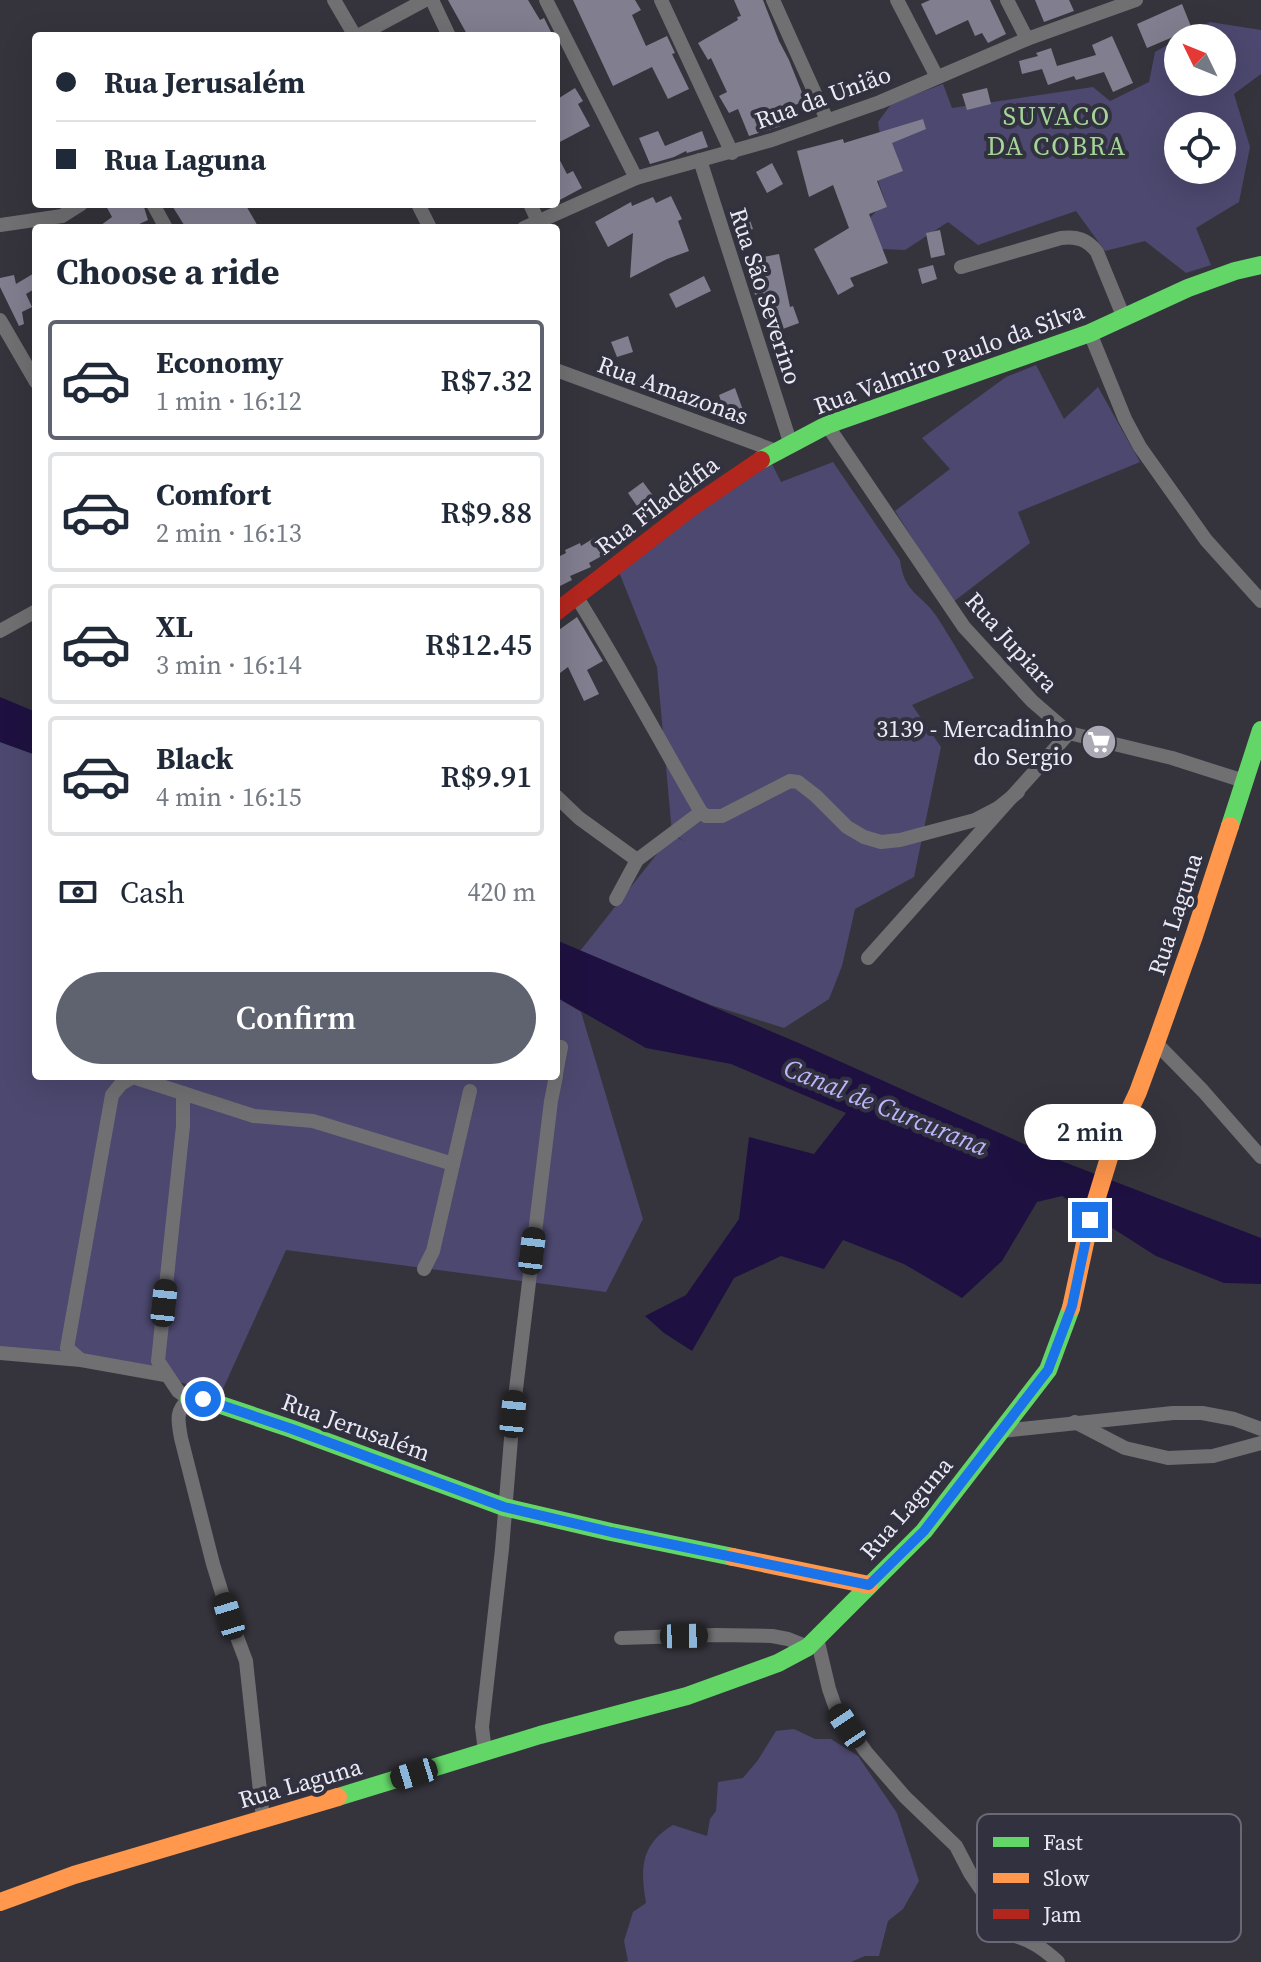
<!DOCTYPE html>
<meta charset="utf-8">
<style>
body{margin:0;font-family:"Source Serif 4",serif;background:#f2f2f3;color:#1f2937;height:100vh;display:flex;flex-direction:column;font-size:30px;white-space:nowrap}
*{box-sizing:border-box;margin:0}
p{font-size:26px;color:#747a83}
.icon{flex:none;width:44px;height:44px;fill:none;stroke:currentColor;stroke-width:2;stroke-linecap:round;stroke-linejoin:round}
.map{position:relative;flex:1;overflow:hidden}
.side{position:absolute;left:32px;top:224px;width:528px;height:856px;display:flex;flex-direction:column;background:#fff;border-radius:8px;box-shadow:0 8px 32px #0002}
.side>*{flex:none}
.guide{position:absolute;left:32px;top:32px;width:528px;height:176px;border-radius:8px;box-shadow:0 8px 32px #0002;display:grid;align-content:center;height:176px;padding:0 24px;background:#fff}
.needle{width:52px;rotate:313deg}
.tools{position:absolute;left:1164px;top:24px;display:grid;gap:16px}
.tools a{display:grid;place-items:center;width:72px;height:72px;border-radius:50%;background:#fff;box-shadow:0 8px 32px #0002;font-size:40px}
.end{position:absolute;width:36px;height:36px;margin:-18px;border:10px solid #1a73e8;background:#fff;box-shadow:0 0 0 4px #fff}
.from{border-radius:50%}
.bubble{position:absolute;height:56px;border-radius:28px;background:#fff;box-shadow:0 8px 32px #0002;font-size:26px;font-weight:600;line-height:56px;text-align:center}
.car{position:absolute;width:24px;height:48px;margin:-24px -12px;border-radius:10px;box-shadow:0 0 6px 2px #0007;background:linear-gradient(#222 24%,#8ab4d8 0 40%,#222 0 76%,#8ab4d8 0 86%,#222 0)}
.guide b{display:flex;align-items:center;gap:28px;height:76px;font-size:30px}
.guide b+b{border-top:2px solid #e0e1e3}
.guide i{width:20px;height:20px;background:#1f2937}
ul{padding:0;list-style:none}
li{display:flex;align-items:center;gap:24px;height:120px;margin:0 16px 12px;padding:0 8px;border:4px solid #e0e1e3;border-radius:8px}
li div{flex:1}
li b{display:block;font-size:30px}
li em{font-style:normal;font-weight:600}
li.selected{border-color:#5e636f}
li>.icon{width:72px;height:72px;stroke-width:1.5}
h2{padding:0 24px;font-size:36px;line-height:96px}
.pay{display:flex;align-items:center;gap:20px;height:88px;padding:0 24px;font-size:30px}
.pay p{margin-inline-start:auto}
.cta{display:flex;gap:16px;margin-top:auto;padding:16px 24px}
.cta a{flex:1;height:92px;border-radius:48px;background:#5e636f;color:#fff;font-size:32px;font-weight:600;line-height:92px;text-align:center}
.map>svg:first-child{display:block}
.green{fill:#4c486f;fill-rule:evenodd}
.water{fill:#1e1141}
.building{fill:#807e8f}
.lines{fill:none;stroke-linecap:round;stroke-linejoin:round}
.street{stroke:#707073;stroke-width:14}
.fast{stroke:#63d668;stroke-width:18}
.slow{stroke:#ff974d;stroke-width:18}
.jam{stroke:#b3261e;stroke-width:18}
.route{stroke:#1a73e8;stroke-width:10}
.labels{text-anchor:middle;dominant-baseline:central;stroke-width:8;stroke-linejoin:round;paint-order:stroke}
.street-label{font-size:24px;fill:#ebeaf4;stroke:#32313f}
.poi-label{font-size:24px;fill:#ebeaf4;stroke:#32313f;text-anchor:end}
.neighbourhood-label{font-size:26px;letter-spacing:2px;fill:#a4d596;stroke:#32313f}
.water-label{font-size:26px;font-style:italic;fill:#bdb5fc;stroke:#32313f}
.key{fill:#32313f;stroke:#6a6875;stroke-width:2}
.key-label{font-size:22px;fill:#ebeaf4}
</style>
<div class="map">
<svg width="1261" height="1962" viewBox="0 0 1261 1962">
<rect width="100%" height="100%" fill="#35343c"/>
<g class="green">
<path d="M1210 22 1261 30V74L1234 94 1250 147 1239 202 1196 228 1211 265 1186 273 1145 241 1105 251 1076 211 978 245 948 222 905 250 882 249 870 218 885 201 872 163 884 159 878 122 892 103 943 84 952 108 1093 87 1110 101 1149 82 1155 52 1178 39V82H1222V38H1180ZM1178 126H1222V170H1178Z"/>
<polygon points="1036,365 1064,419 1098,387 1140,462 1018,512 1030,543 953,602 895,511 950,469 922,438 1006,377"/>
<path d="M833 462 900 560C904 594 922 594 937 617 950 637 962 658 974 678L912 705 941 747 914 877 855 909 842 966 829 999 784 1028 711 1005 580 951 672 835 684 841 672 833 657 667 619 572 741 481 772 464 781 482Z"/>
<polygon points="0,742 36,755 36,1076 556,1076 556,997 581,1012 643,1219 606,1292 286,1250 222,1391 0,1346"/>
<path d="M794 1729 815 1739H831L858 1756 897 1813 919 1881 903 1909 888 1921 879 1956H865L851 1962H624L628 1961 624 1941 633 1912 646 1903C640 1868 641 1844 673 1825L707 1836 710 1819 716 1811 718 1782 743 1778 758 1760 776 1731Z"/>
</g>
<g class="water">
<polygon points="0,697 36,712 36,755 0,742"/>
<polygon points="556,940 801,1044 1064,1162 1261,1238 1261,1284 1224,1283 1156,1256 1062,1196 1037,1202 1002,1261 962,1298 904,1264 843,1240 824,1269 781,1256 734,1278 692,1351 664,1333 645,1316 686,1295 739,1219 749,1137 814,1154 846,1113 731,1064 646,1048 556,997"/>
</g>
<g class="building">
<polygon points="448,0 528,0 540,20 544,18 553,36 468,36"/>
<polygon points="573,0 635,0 641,10 632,15 646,46 667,36 675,53 672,54 689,89 668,99 652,67 613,86"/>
<polygon points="734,0 763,0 779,41 789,60 805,100 776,115 781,126 749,136 738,109 729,113 719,96 727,92 711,58 708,60 698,43 738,20 737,17 741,16"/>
<polygon points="930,0 990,0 1006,34 988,43 982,33 975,36 968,20 936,35 921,4"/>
<polygon points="1035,0 1069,0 1074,11 1044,22"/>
<polygon points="1182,4 1192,29 1147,48 1137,24"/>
<polygon points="1112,36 1133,83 1113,92 1104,72 1076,80 1074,76 1048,85 1042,69 1022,74 1019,61 1038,56 1036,53 1051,48 1057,66 1096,55 1092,45"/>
<polygon points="575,88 583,101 578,104 590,126 556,144 556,100"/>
<polygon points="987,88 991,104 967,110 962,94"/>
<polygon points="923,119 926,129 892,143 903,171 877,181 887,207 869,214 888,263 850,278 854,286 838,295 814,249 849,228 833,185 809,197 797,151 843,139 844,143"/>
<polygon points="658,131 665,146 702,131 708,147 687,153 686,151 674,157 650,164 639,138"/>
<polygon points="556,153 567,174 573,171 582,188 556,202"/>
<polygon points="772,163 783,184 767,193 756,172"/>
<polygon points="671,196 682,219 678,221 689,251 667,259 630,278 633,233 608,247 595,222 631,202 632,206 653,197 656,203"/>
<polygon points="105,204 143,204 148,220 131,228 97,228 112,217"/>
<polygon points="171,204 245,204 259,228 186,228"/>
<polygon points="747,212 753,229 739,235 733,218"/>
<polygon points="940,230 945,255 931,258 926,233"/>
<polygon points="779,254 790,307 793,306 799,323 772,333 759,294 755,295 748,260"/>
<polygon points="933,265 937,279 922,284 918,269"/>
<polygon points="36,272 36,288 26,294 32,307 22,312 24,324 19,326 0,287 0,278 14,275 16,284"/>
<polygon points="704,276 711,291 676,308 669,294"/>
<polygon points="628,336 633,352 617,357 611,342"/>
<polygon points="661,380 677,391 670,401 651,394"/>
<polygon points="735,388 748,424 740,427 728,423 719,395"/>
<polygon points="643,482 654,497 639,509 628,493"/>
<polygon points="599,535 609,552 589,563 591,567 570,576 572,580 556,588 556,547 560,556 566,553 565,550 580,543 581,546"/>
<polygon points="577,617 603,661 587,670 599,694 584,701 568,667 556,676 556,632"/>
</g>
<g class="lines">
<g class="street">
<polyline points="334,0 355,36"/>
<polyline points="432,0 449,36"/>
<polyline points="546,0 636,178"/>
<polyline points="661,0 732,153"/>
<polyline points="773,0 827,120"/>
<polyline points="897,0 937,77"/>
<polyline points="1007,0 1027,39"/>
<polyline points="358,36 425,0"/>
<polyline points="700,160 791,445"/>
<polyline points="153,204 166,228"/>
<polyline points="418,204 430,228"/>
<polyline points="530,204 538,221"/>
<polyline points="0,225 62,216 81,204"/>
<polyline points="524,228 636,178 772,140 880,102 1027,39 1136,0"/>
<path d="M961 267 1061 238C1076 236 1087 239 1097 252L1124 318"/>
<polyline points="0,320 36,382"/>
<polyline points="1090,333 1125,419 1140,447 1206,540 1261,601"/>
<polyline points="556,370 776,451"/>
<polyline points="827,425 964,627 1032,701 1069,733 1172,758 1244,781"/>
<path d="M576 596C620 666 659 740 701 812L706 816H722L790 781 798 782 816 796 847 827 864 837 881 842 900 840 975 820 998 808 1018 792"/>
<polyline points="0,631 36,611"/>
<polyline points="556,796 579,818 637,860"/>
<polyline points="616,899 637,860 701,812"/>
<polyline points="868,958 1069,733"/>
<polyline points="1156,1043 1203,1091 1261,1157"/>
<polyline points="556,1074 561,1047"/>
<path d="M183 1093V1126L158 1361 178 1391 189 1399C175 1412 178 1420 181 1438L213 1564 229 1616 246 1661 263 1819"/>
<polyline points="424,1269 433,1251 470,1091"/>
<polyline points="0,1353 81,1360 165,1375"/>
<polyline points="81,1360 67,1348 112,1095 121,1084 133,1077 254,1116 313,1121 453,1164"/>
<polyline points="1075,1422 1125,1448 1168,1458 1213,1456 1261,1443"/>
<polyline points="1002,1431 1173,1413 1202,1413 1234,1419 1261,1429"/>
<polyline points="621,1638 716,1635 772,1636 788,1639 808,1647"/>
<path d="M817 1638 829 1689 836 1709 866 1752 905 1797 956 1846 970 1873 1012 1935C1031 1940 1044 1949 1058 1962"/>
<polyline points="485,1752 482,1727 502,1549 513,1414 551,1101 556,1076"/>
</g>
<g class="fast">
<polyline points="761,460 827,425 1090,333 1188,288 1235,271 1261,265"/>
<polyline points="1230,826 1261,730"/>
<polyline points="189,1399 203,1399 292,1429 504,1507 611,1532 733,1557"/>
<polyline points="338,1797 540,1735 687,1696 778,1663 808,1647 924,1531 1048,1370 1071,1308"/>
</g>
<g class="slow">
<polyline points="1071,1308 1090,1220 1112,1148 1138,1092 1156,1043 1194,936 1230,826"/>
<polyline points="733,1557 869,1585"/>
<polyline points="0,1902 74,1875 338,1797"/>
</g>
<polyline class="jam" points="556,612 692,507 761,460"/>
</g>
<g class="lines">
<polyline class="route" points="203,1399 292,1429 504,1507 611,1532 869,1585 924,1531 1048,1370 1072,1306 1090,1220"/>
</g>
<defs>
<g id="supermarket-disc" transform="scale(1.8)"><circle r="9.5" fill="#abaab4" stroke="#32313f"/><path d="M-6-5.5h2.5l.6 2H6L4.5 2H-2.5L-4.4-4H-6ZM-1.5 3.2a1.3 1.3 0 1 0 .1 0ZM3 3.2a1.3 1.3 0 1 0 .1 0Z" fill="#fff"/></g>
</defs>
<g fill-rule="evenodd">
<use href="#supermarket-disc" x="1099" y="742"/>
</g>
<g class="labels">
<g class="street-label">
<text transform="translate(823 97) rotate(-20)">Rua da União</text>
<text transform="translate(766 296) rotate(72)">Rua São Severino</text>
<text transform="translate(949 358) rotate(-20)">Rua Valmiro Paulo da Silva</text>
<text transform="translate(673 390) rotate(20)">Rua Amazonas</text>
<text transform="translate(657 505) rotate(-37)">Rua Filadélfia</text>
<text transform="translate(1012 642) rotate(48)">Rua Jupiara</text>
<text transform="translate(1175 914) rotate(-72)">Rua Laguna</text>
<text transform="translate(356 1427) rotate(20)">Rua Jerusalém</text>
<text transform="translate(906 1508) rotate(-49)">Rua Laguna</text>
<text transform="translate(300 1783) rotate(-16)">Rua Laguna</text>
</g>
<g class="poi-label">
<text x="1073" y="728">3139 - Mercadinho<tspan x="1073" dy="28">do Sergio</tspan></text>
</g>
<g class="neighbourhood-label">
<text x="1057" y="116">SUVACO<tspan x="1057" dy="30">DA COBRA</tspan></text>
</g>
<g class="water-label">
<text transform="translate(886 1107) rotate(22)">Canal de Curcurana</text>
</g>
</g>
<rect x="977" y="1814" width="264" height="128" rx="12" class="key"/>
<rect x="993" y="1837" width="36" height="10" fill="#63d668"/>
<rect x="993" y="1873" width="36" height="10" fill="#ff974d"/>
<rect x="993" y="1909" width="36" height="10" fill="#b3261e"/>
<g class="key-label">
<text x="1043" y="1850">Fast</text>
<text x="1043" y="1886">Slow</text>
<text x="1043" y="1922">Jam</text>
</g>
</svg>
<div class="tools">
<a><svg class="needle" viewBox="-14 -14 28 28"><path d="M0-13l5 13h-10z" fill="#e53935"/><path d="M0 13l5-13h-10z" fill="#747a83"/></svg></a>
<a><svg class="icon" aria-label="locate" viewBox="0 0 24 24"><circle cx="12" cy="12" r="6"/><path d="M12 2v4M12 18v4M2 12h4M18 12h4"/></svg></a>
</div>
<i class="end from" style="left:203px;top:1399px"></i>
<i class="end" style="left:1090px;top:1220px"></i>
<div class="bubble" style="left:1024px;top:1104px;width:132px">2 min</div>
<i class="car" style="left:532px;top:1251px;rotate:7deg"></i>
<i class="car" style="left:164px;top:1303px;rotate:6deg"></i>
<i class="car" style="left:513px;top:1414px;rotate:6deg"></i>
<i class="car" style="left:229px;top:1616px;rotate:343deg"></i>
<i class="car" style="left:684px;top:1636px;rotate:89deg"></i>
<i class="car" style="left:847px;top:1726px;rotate:326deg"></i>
<i class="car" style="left:414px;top:1774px;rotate:253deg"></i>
<div class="guide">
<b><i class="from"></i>Rua Jerusalém</b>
<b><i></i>Rua Laguna</b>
</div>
<section class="side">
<h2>Choose a ride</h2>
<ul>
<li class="selected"><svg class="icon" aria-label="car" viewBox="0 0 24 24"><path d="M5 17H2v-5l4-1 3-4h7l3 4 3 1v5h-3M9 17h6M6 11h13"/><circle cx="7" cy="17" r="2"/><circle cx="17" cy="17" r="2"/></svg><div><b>Economy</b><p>1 min · 16:12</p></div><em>R$7.32</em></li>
<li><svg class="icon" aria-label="car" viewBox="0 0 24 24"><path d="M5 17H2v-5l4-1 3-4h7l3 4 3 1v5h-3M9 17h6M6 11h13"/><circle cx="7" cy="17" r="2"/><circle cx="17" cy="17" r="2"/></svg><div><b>Comfort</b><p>2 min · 16:13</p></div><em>R$9.88</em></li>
<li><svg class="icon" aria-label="car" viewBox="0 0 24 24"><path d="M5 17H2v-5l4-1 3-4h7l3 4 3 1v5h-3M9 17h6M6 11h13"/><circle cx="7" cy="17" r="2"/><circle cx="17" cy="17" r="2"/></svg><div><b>XL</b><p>3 min · 16:14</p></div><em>R$12.45</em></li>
<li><svg class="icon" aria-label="car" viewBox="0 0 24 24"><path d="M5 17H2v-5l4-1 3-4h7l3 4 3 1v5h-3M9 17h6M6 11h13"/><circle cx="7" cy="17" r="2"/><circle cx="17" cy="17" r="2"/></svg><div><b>Black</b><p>4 min · 16:15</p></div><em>R$9.91</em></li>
</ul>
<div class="pay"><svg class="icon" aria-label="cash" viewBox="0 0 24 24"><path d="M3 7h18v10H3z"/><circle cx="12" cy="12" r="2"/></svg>Cash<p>420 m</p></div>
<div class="cta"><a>Confirm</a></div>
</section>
</div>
